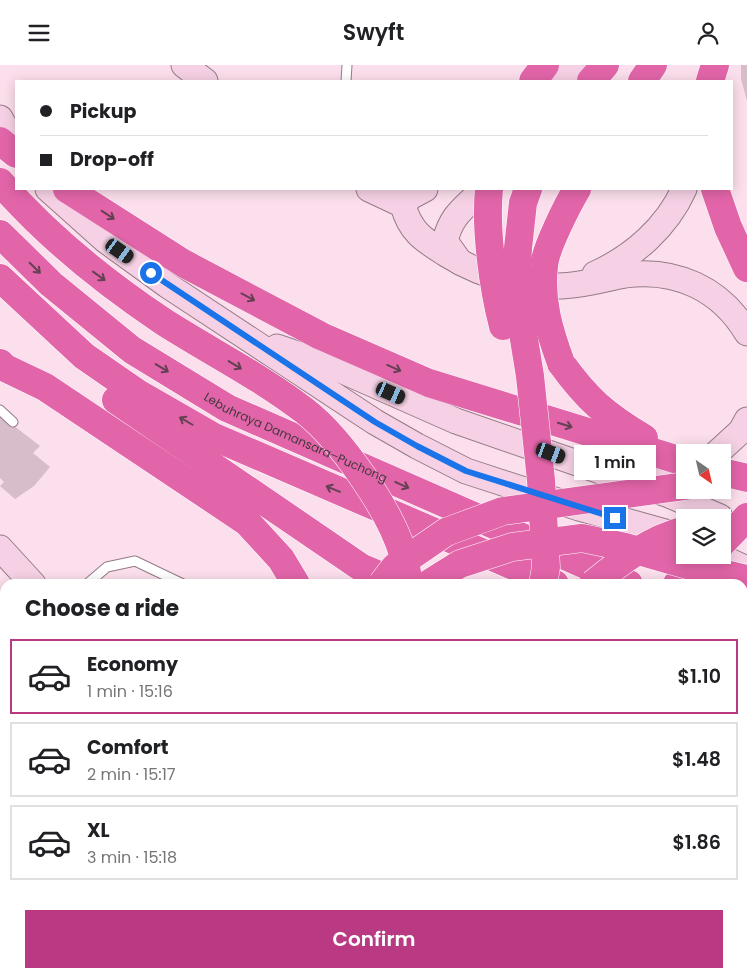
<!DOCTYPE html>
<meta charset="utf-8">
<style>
body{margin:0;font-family:Poppins,sans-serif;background:#f6f6f6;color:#202124;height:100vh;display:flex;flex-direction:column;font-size:19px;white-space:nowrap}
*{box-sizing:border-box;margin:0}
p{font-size:16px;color:#757577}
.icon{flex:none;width:28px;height:28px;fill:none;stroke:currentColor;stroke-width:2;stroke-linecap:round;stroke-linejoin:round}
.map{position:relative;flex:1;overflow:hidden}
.details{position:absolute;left:0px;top:514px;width:748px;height:399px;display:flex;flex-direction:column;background:#fff;border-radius:15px 15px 0 0;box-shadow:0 2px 12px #0003}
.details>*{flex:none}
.guide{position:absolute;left:15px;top:15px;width:718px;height:110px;border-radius:0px;box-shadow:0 2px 12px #0003;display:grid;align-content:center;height:110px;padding:0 25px;background:#fff}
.needle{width:32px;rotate:146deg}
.fabs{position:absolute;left:676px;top:379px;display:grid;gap:10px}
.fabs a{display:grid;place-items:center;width:55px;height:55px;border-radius:0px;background:#fff;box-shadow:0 2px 12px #0003;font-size:25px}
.end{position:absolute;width:22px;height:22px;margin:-11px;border:6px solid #1a73e8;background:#fff;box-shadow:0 0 0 2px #fff}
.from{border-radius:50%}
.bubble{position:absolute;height:35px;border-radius:0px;background:#fff;box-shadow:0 2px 12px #0003;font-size:16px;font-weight:600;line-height:35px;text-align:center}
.car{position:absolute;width:15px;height:30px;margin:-15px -8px;border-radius:6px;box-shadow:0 0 4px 1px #0007;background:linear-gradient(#222 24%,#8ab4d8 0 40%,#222 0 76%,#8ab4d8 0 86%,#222 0)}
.guide b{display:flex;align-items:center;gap:18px;height:48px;font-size:19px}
.guide b+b{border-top:1px solid #e0e0e0}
.guide i{width:12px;height:12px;background:#202124}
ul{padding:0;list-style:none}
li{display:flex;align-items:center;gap:15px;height:75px;margin:0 10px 8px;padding:0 15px;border:2px solid #e0e0e0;border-radius:0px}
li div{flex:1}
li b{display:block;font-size:19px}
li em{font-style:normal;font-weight:600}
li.on{border-color:#b93983}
li>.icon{width:45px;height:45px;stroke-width:1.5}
h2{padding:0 25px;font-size:22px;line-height:60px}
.primary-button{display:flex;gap:10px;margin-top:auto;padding:10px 25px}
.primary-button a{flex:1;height:58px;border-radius:0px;background:#b93983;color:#fff;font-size:20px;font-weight:600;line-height:58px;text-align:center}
header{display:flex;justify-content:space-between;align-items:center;height:65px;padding:0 25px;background:#fff;font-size:22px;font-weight:600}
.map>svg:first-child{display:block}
.building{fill:#d7bcc9}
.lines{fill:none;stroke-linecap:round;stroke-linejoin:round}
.lane-casing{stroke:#947b87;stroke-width:11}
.secondary-casing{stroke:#947b87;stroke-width:27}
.highway-casing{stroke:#fff;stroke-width:29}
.lane{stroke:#fff;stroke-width:9}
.secondary{stroke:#f6d1e5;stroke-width:25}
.highway{stroke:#e265a9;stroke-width:28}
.highway-bridge-casing{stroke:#fff;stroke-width:29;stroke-linecap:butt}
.highway-bridge{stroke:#e265a9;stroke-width:28}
.oneway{stroke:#634153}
.route{stroke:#1a73e8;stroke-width:6}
.labels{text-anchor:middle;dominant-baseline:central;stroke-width:4;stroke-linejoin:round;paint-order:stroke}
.street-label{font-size:12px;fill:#43383d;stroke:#fdf2f7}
</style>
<header><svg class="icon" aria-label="menu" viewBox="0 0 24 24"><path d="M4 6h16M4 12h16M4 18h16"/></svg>Swyft<svg class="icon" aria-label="person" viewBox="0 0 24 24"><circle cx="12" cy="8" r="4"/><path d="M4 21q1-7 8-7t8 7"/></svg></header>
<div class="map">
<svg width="747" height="912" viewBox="0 0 747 912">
<rect width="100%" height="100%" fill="#fcdfec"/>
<g class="building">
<polygon points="741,0 747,0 747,36 741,14"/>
<polygon points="0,350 40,381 33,388 50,402 34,421 15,434 0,421 4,417 0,413"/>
<polygon points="5,566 5,663 0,667 0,569"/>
<polygon points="5,682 5,710 0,702 0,685"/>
<polygon points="5,724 5,757 0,749 0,727"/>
<polygon points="581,908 648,908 650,912 582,912"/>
</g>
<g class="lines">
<g class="lane-casing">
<g id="lane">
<polyline points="346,16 347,0"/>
<polyline points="0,345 13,357"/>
<polyline points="87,519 107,502 135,496 183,519"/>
<polyline points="0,561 5,558"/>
<polyline points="0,685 5,682"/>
<polyline points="742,797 747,798"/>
<polyline points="0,798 5,795"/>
<polyline points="541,908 543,912"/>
<polyline points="279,912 293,908"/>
<polyline points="357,912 373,908"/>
<polyline points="398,912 401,908"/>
<polyline points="436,912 440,908"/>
</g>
</g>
<g class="secondary-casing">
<g id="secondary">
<polyline points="184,0 205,16"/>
<polyline points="562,16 575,0"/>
<polyline points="0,53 16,81"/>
<polyline points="48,124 105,175 167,220 375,357 417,381 466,406 579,443 669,468 683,474"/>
<polyline points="369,124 403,140"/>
<path d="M403 140C410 167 424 175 446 189 481 211 517 221 558 221 581 221 603 214 625 210 676 203 721 224 747 268"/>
<polyline points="403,140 410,132 425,124"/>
<path d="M460 197 445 176C452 148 465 143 483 124"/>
<path d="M595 209C633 192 667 162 684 124"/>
<polyline points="277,282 327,299 456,356 669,430 720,452"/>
<polyline points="717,388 741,366 747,355"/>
<polyline points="614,406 685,400"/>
<polyline points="0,483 33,519"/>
<polyline points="716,490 747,504"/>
<polyline points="742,741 747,743"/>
<polyline points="309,908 311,912"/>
</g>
</g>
<g class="highway-casing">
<g id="highway">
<polyline points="533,16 545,0"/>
<polyline points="591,16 605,0"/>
<polyline points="642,16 653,0"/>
<polyline points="710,16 715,0"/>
<polyline points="0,76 16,89"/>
<polyline points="67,124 183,198 321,271 429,318 685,397"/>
<polyline points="715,124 728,162 747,203"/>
<path id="s1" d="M0 169 51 219 132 285 227 343 629 519"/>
<polyline points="0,213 84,291 139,329 212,371 555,519"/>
<polyline points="0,298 5,303 45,322 247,457 281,494 296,519"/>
<path d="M561 298C587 334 605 350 644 373"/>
<polyline points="116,335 362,503 400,519"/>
<polyline points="722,407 747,413"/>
<polyline points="677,519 708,490"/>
<polyline points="742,567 747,569"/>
<polyline points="742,597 747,595"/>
<polyline points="742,677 747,678"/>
<polyline points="742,724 747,724"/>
<polyline points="0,843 5,841"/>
<polyline points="0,893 5,892"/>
<polyline points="353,908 354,912"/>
<polyline points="22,912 32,908"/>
<polyline points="100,912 113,908"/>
<polyline points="185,912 195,908"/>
<polyline points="209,912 225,908"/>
</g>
</g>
<use href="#lane" class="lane"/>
<use href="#secondary" class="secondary"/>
<use href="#highway" class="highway"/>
<g class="highway-bridge-casing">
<g id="highway-bridge">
<path d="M0 117C48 172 104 217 164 257 211 287 261 312 305 346 341 374 390 445 403 489 406 499 407 509 409 519"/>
<path d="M489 124C485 163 493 223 503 261"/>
<polyline points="528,124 523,138 518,183 516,225 530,311 541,415 546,502 543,519"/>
<path d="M561 298C549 265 540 236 544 201 545 184 568 139 577 124"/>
<polyline points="722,478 747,452"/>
<polyline points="382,519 395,502 446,467 503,446 685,421"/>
<polyline points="428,519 460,499 512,482 582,473 625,482 691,501 747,514"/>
<path d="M593 519C621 496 650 474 685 465"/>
<polyline points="332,912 339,908"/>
</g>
</g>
<use href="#highway-bridge" class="highway-bridge"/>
</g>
<defs><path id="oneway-shaft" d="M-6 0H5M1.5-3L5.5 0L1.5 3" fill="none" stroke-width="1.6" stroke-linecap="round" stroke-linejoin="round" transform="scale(1.25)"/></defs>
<g class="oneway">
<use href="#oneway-shaft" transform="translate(108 150) rotate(33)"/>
<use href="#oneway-shaft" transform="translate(35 203) rotate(45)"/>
<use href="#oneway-shaft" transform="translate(99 211) rotate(36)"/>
<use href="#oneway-shaft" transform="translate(248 232) rotate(28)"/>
<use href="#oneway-shaft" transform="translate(235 300) rotate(31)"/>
<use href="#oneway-shaft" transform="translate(162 303) rotate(31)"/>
<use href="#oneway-shaft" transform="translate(394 303) rotate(24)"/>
<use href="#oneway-shaft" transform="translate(186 356) rotate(-150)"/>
<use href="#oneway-shaft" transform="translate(565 360) rotate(17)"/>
<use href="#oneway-shaft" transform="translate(402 420) rotate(24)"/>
<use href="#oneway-shaft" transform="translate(333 424) rotate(-157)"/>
</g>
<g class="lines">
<polyline class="route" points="151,208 375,357 417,381 466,406 615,453"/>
</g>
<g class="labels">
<g class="street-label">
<text stroke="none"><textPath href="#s1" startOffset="362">Lebuhraya Damansara–Puchong</textPath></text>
</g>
</g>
</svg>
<div class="fabs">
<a><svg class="needle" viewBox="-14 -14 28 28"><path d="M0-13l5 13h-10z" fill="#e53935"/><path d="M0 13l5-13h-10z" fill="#757577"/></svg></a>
<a><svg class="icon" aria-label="layers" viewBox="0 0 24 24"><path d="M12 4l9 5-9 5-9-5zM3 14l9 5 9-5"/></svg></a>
</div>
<i class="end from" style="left:151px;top:208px"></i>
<i class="end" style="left:615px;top:453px"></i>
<div class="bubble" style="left:574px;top:380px;width:82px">1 min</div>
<i class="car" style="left:120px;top:186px;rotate:125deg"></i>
<i class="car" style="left:391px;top:328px;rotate:114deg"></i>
<i class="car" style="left:551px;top:388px;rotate:110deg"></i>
<div class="guide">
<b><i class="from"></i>Pickup</b>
<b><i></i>Drop-off</b>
</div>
<section class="details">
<h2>Choose a ride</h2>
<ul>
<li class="on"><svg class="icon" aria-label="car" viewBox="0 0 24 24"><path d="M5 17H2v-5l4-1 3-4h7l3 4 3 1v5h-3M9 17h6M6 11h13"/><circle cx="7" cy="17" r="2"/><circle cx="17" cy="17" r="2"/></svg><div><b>Economy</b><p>1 min · 15:16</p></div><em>$1.10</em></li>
<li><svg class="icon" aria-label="car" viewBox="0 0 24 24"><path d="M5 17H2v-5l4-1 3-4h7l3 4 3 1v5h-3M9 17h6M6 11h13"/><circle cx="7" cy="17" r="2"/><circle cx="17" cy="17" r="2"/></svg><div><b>Comfort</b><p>2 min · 15:17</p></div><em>$1.48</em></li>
<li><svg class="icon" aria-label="car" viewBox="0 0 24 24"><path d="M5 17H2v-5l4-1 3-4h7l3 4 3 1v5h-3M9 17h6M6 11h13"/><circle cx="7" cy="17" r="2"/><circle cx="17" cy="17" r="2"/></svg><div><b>XL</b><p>3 min · 15:18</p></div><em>$1.86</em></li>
</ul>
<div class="primary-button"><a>Confirm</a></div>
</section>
</div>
